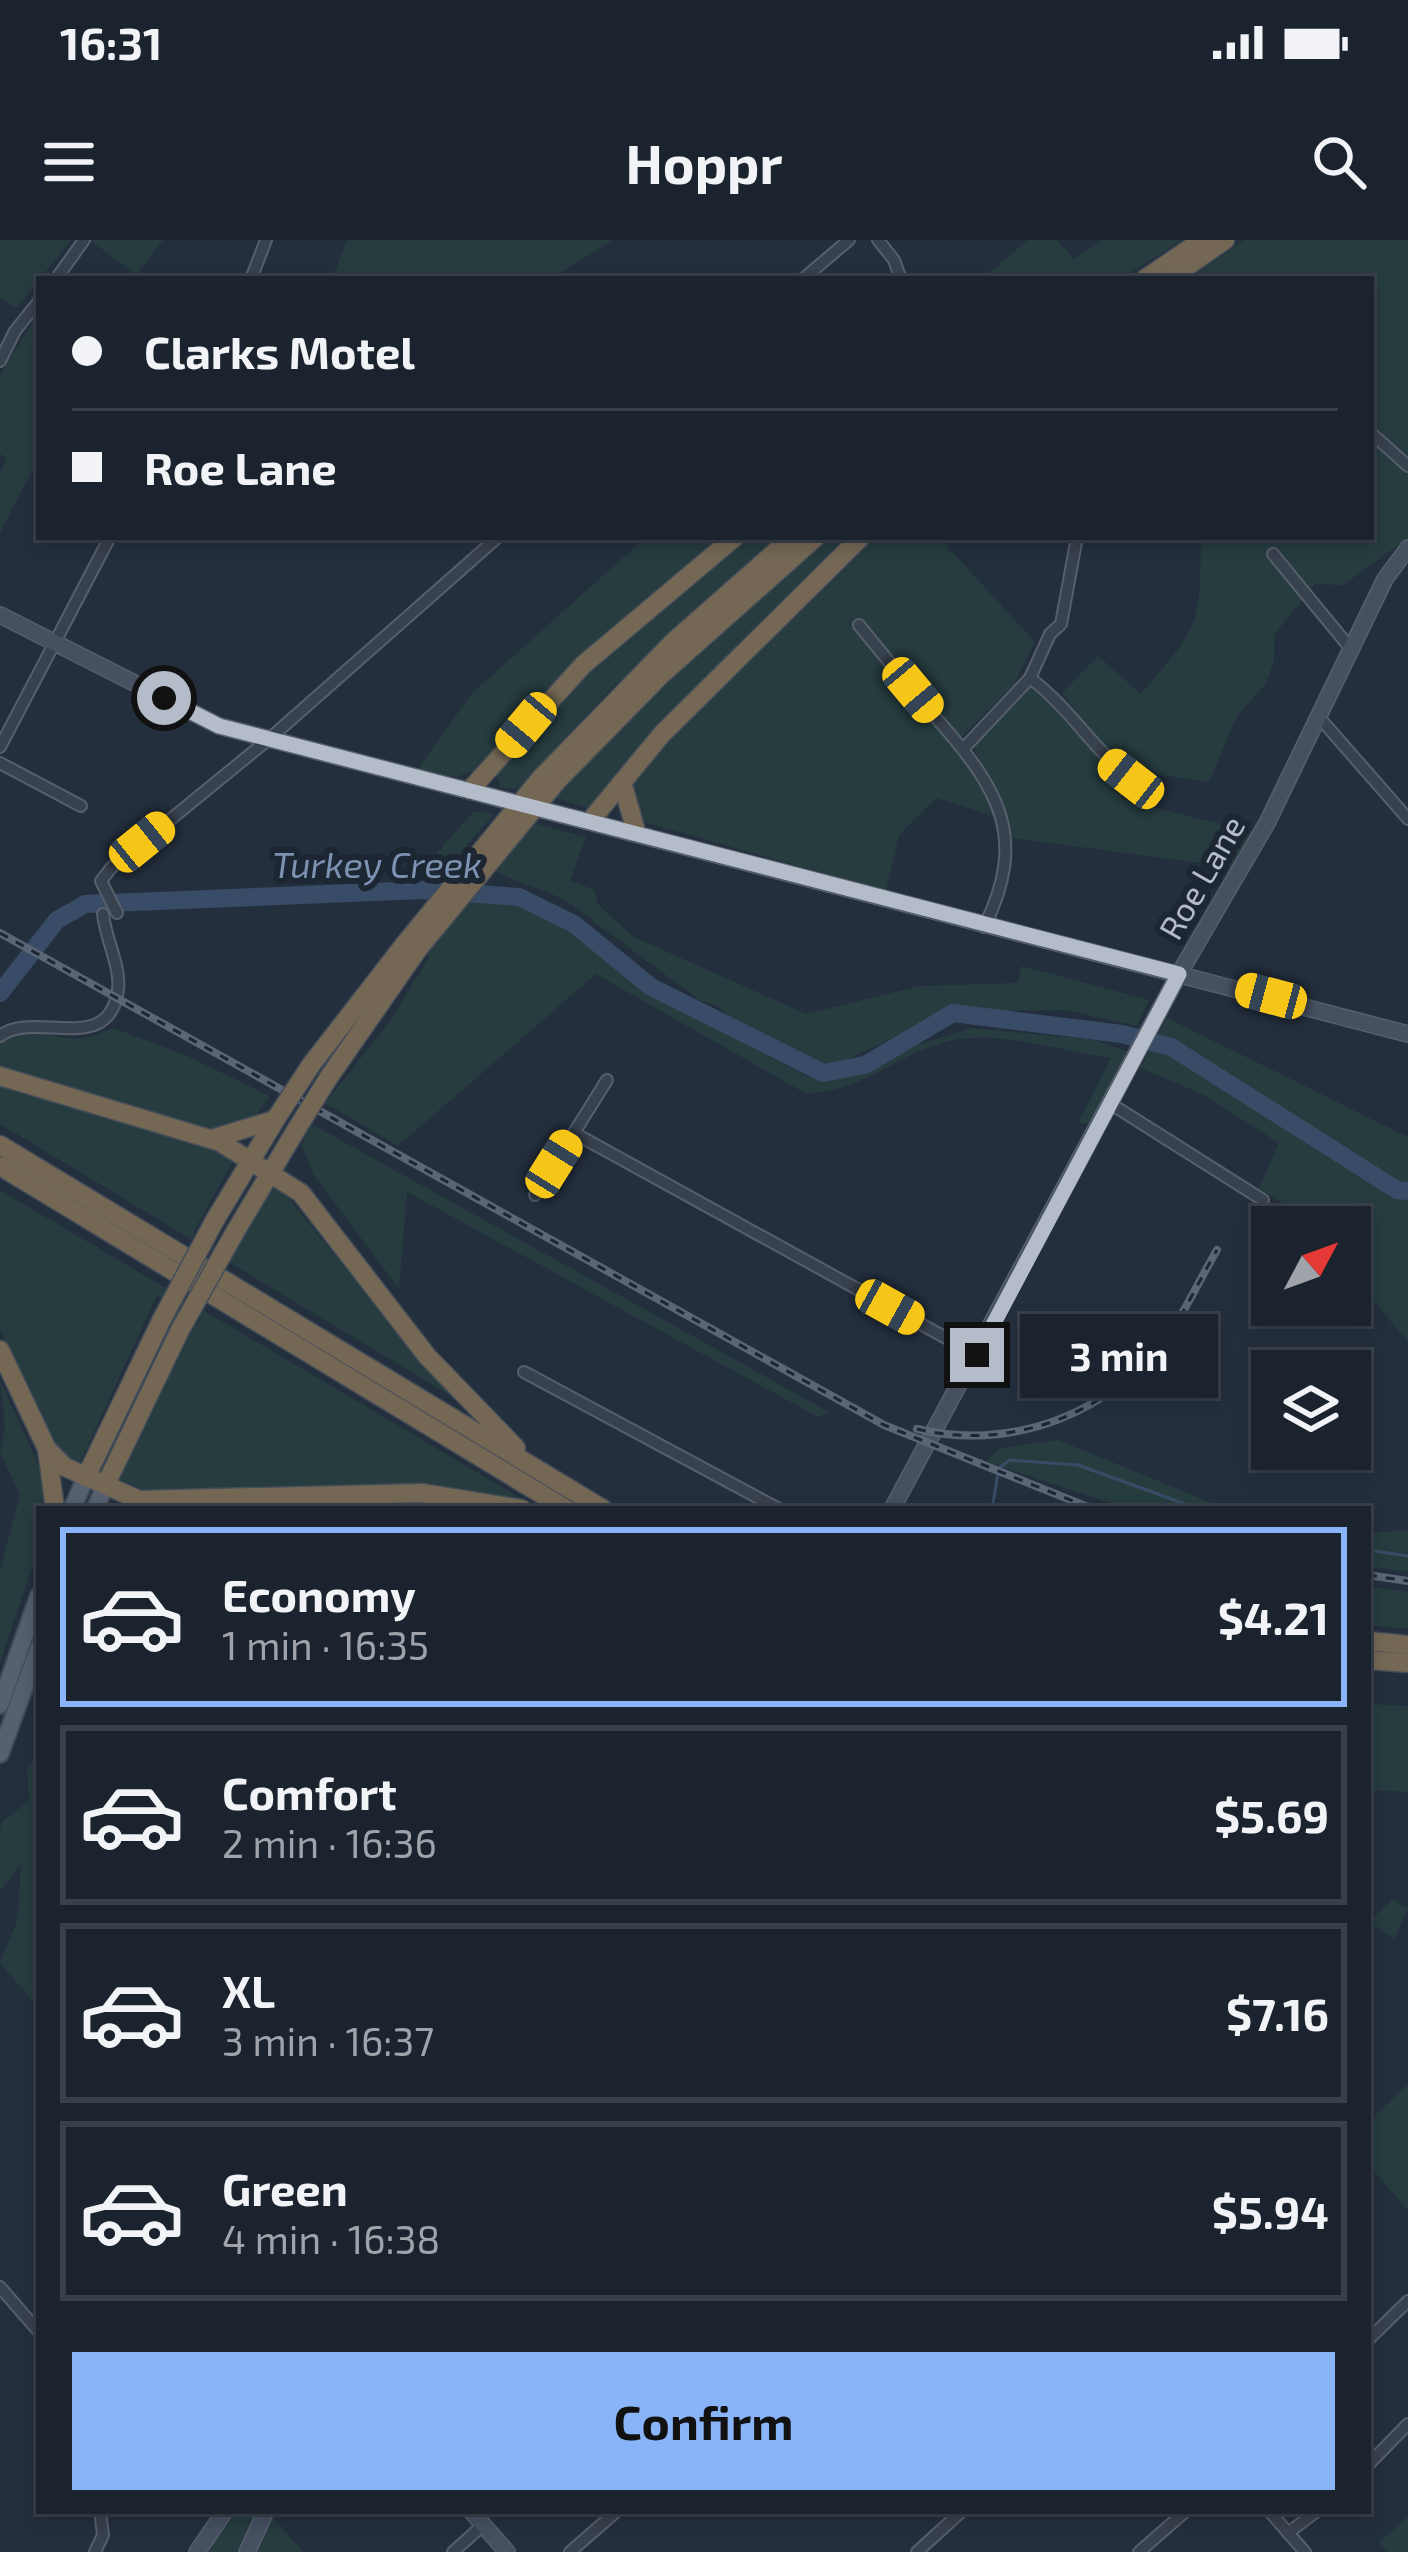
<!DOCTYPE html>
<meta charset="utf-8">
<style>
body{margin:0;font-family:"Exo 2",sans-serif;background:#242b36;color:#f1f3f6;height:100vh;display:flex;flex-direction:column;font-size:45px;white-space:nowrap}
*{box-sizing:border-box;margin:0}
p{font-size:39px;color:#a0a4aa}
.icon{flex:none;width:66px;height:66px;fill:none;stroke:currentColor;stroke-width:2;stroke-linecap:round;stroke-linejoin:round}
.map{position:relative;flex:1;overflow:hidden}
.details{position:absolute;left:36px;top:1266px;width:1335px;height:1008px;display:flex;flex-direction:column;background:#1b232e;border-radius:0px;box-shadow:0 6px 18px #0003,0 0 0 3px #39404a}
.details>*{flex:none}
.banner{position:absolute;left:36px;top:36px;width:1338px;height:264px;border-radius:0px;box-shadow:0 6px 18px #0003,0 0 0 3px #39404a;display:grid;align-content:center;height:264px;padding:0 36px;background:#1b232e}
.needle{width:78px;rotate:49deg}
.controls{position:absolute;left:1251px;top:966px;display:grid;gap:24px}
.controls a{display:grid;place-items:center;width:120px;height:120px;border-radius:0px;background:#1b232e;box-shadow:0 6px 18px #0003,0 0 0 3px #39404a;font-size:60px}
.end{position:absolute;width:54px;height:54px;margin:-27px;border:15px solid #b4bcc9;background:#111;box-shadow:0 0 0 6px #111}
.from{border-radius:50%}
.bubble{position:absolute;height:84px;border-radius:0px;background:#1b232e;box-shadow:0 6px 18px #0003,0 0 0 3px #39404a;font-size:39px;font-weight:700;line-height:84px;text-align:center}
.car{position:absolute;width:36px;height:72px;margin:-36px -18px;border-radius:15px;box-shadow:0 0 9px 3px #0007;background:linear-gradient(#f5c518 24%,#345 0 40%,#f5c518 0 76%,#345 0 86%,#f5c518 0)}
.banner b{display:flex;align-items:center;gap:42px;height:114px;font-size:45px}
.banner b+b{border-top:3px solid #39404a}
.banner i{width:30px;height:30px;background:#f1f3f6}
ul{padding:21px 0 0;list-style:none}
li{display:flex;align-items:center;gap:36px;height:180px;margin:0 24px 18px;padding:0 12px;border:6px solid #39404a;border-radius:0px}
li div{flex:1}
li b{display:block;font-size:45px}
li em{font-style:normal;font-weight:700}
li.selected{border-color:#8ab4f8}
li>.icon{width:108px;height:108px;stroke-width:1.5}
.cta{display:flex;gap:24px;margin-top:auto;padding:24px 36px}
.cta a{flex:1;height:138px;border-radius:0px;background:#8ab4f8;color:#111;font-size:48px;font-weight:700;line-height:138px;text-align:center}
.status{display:flex;justify-content:space-between;align-items:center;height:84px;padding:0 60px;background:#1b232e;direction:ltr}
.status svg{height:33px;fill:currentColor}
header{display:flex;justify-content:space-between;align-items:center;height:156px;padding:0 36px;background:#1b232e;font-size:54px;font-weight:700}
.map>svg:first-child{display:block}
.green{fill:#263c3f}
.lines{fill:none;stroke-linecap:round;stroke-linejoin:round}
.stream{stroke:#394c67;stroke-width:3}
.river{stroke:#394c67;stroke-width:18}
.street-casing{stroke:#565f6c;stroke-width:14}
.secondary-casing{stroke:#565f6c;stroke-width:18}
.primary-casing{stroke:#414a57;stroke-width:20}
.highway-casing{stroke:#434c59;stroke-width:21}
.street{stroke:#38414e;stroke-width:10}
.secondary{stroke:#465061;stroke-width:15}
.primary{stroke:#56606e;stroke-width:16}
.highway{stroke:#746855;stroke-width:18}
.rail-casing{stroke:#5a6575;stroke-width:8}
.rail{stroke:#1d2633;stroke-width:3;stroke-dasharray:9;stroke-linecap:butt}
.highway-bridge-casing{stroke:#434c59;stroke-width:21;stroke-linecap:butt}
.highway-bridge{stroke:#746855;stroke-width:18}
.route{stroke:#b4bcc9;stroke-width:15}
.labels{text-anchor:middle;dominant-baseline:central;stroke-width:12;stroke-linejoin:round;paint-order:stroke}
.street-label{font-size:33px;fill:#b4bcc9;stroke:#1d2633}
.water-label{font-size:36px;font-style:italic;fill:#7c92b1;stroke:#1d2633}
</style>
<div class="status"><b>16:31</b><svg viewBox="0 0 49 12"><path d="M0 12V9h3v3zM5 12V6h3v6zM10 12V3h3v9zM15 12V0h3v12zM26 1h20v11H26zM47 4h2v5h-2z"/></svg></div>
<header><svg class="icon" aria-label="menu" viewBox="0 0 24 24"><path d="M4 6h16M4 12h16M4 18h16"/></svg>Hoppr<svg class="icon" aria-label="search" viewBox="0 0 24 24"><circle cx="10" cy="10" r="6"/><path d="M15 15l6 6"/></svg></header>
<div class="map">
<svg width="1408" height="2312" viewBox="0 0 1408 2312">
<rect width="100%" height="100%" fill="#242f3e"/>
<g class="green">
<polygon points="0,0 71,0 17,68 0,58"/>
<polygon points="90,0 163,0 136,35"/>
<polygon points="347,0 613,0 550,39 332,39"/>
<polygon points="1028,0 1057,0 1074,19 1102,0 1182,0 1121,39 982,39"/>
<path d="M1244 0H1408V298L1343 345 1315 344 1274 395V421L1266 444 1238 474 1209 542 1132 531 1109 514 1062 453 1098 416 1141 454C1200 385 1200 388 1201 297H1371V39H1188Z"/>
<polygon points="39,72 39,217 0,293 0,232 7,218 0,214 0,135"/>
<polygon points="646,297 725,297 477,529 457,537 417,530 472,453"/>
<polygon points="742,297 776,297 608,452 518,549 501,548 495,533 567,449"/>
<polygon points="829,297 855,297 590,569 553,557 701,410"/>
<polygon points="871,297 949,297 947,306 1035,402 1014,444 955,504 977,530 997,577 937,558 899,595 886,651 640,581 631,546 635,538 693,472"/>
<polygon points="1030,443 1125,543 1122,559 1251,592 1231,627 1012,598 1005,571 972,504"/>
<polygon points="474,571 494,574 442,634 414,639"/>
<polygon points="529,582 586,597 570,641 595,650 597,663 632,696 806,774 920,746 1017,743 1022,726 1149,760 1137,786 1065,770 945,772 841,823 820,825 753,796 717,766 699,760 564,659 488,629"/>
<path d="M461 660 526 666 549 677 660 760 808 837 873 830 916 805 972 788 1096 800 1127 812 1091 883H1078L1111 818C1063 811 1001 791 953 800 900 811 862 854 805 853L596 734 398 906 325 863 390 781 429 717 425 712Z"/>
<polygon points="1167,778 1408,897 1408,1102 1350,1032 1350,987 1318,987 1259,948 1279,903 1202,854 1140,828"/>
<path d="M113 788 185 815 270 856 253 879 210 888 0 827V802C28 780 55 802 85 798 94 797 104 791 113 788Z"/>
<polygon points="0,842 212,906 233,921 193,993 233,1016 275,942 451,1156 0,884"/>
<polygon points="310,883 829,1172 818,1177 407,952 399,1049 313,934 302,906"/>
<polygon points="0,950 524,1260 522,1264 147,1253 119,1239 189,1093 201,1079 157,1055 79,1225 56,1209 0,1089"/>
<polygon points="0,1140 43,1235 47,1269 39,1269 39,1307 0,1423 0,1330 20,1255 0,1212 5,1186"/>
<polygon points="1058,1200 1217,1265 1239,1269 1129,1269 986,1222 1000,1208"/>
<polygon points="1408,1290 1408,1332 1368,1326 1368,1293"/>
<polygon points="1368,1346 1408,1352 1408,1389 1368,1385"/>
<polygon points="1368,1464 1408,1466 1408,1552 1375,1550 1368,1559"/>
<polygon points="39,1514 39,1768 0,1723 17,1681 21,1624 0,1651 0,1592 2,1582 29,1560 27,1528"/>
<polygon points="1392,1659 1408,1669 1394,1699 1369,1682"/>
<polygon points="1408,1844 1408,1970 1368,1925 1368,1882"/>
<polygon points="235,2271 256,2271 237,2312 208,2312"/>
<polygon points="271,2275 303,2312 256,2312"/>
<polygon points="1408,2277 1408,2312 1388,2312 1379,2302"/>
</g>
<g class="lines">
<g class="stream">
<polyline points="992,1269 999,1228 1010,1220 1078,1225 1199,1269"/>
<polyline points="1368,1310 1408,1316"/>
</g>
<polyline class="river" points="0,753 57,680 85,664 422,650 519,657 574,684 651,747 823,833 865,825 953,773 1122,794 1171,807 1397,950 1408,951"/>
<g class="street-casing">
<g id="street">
<polyline points="878,0 894,20 901,39"/>
<polyline points="56,39 84,0"/>
<polyline points="251,39 266,0"/>
<polyline points="803,39 849,0"/>
<polyline points="0,121 15,91 39,61"/>
<polyline points="1371,193 1408,226"/>
<polyline points="1273,314 1351,409"/>
<path d="M859 385C885 417 910 448 937 479 998 548 1029 597 984 687"/>
<path d="M1030 438C1069 467 1093 509 1131 539"/>
<polyline points="1318,476 1408,579"/>
<polyline points="0,507 110,297"/>
<polyline points="965,507 1030,438 1050,394 1061,384 1077,297"/>
<polyline points="0,523 81,566"/>
<polyline points="117,673 101,641 111,628 269,499 498,297"/>
<path d="M0 796C33 769 110 818 118 749 121 727 105 697 103 674"/>
<polyline points="1111,864 1263,960"/>
<polyline points="574,893 977,1115"/>
<polyline points="535,955 607,840"/>
<polyline points="524,1132 779,1269"/>
<polyline points="0,2047 39,2092"/>
<polyline points="1368,2100 1408,2061"/>
<polyline points="1368,2225 1408,2184"/>
<polyline points="1269,2271 1305,2312"/>
<polyline points="1288,2293 1317,2271"/>
<polyline points="95,2312 103,2295 100,2271"/>
<polyline points="453,2312 483,2285"/>
<polyline points="570,2312 617,2271"/>
<polyline points="917,2312 962,2271"/>
<polyline points="1139,2312 1186,2271"/>
</g>
</g>
<g class="secondary-casing">
<g id="secondary">
<polyline points="0,375 219,486 1408,794"/>
<polyline points="892,1269 1179,734 1267,583 1385,339 1408,308"/>
<polyline points="471,2271 507,2312"/>
<polyline points="197,2312 225,2271"/>
<polyline points="247,2312 266,2271"/>
</g>
</g>
<g class="primary-casing">
<g id="primary">
<polyline points="72,1269 86,1237"/>
<polyline points="95,1269 106,1244"/>
<polyline points="0,1465 39,1355"/>
<polyline points="0,1514 39,1407"/>
</g>
</g>
<g class="highway-casing">
<g id="highway">
<polyline points="1145,39 1202,0"/>
<polyline points="1169,39 1225,0"/>
<polyline points="541,538 673,402 792,297"/>
<polyline points="557,541 661,435 816,297"/>
<polyline points="622,542 636,591"/>
<polyline points="470,550 583,425 735,297"/>
<polyline points="591,580 662,494 861,297"/>
<polyline points="311,825 404,705"/>
<polyline points="0,836 220,902 301,953 427,1116 516,1208"/>
<polyline points="329,837 418,709"/>
<polyline points="211,899 274,880"/>
<polyline points="0,905 603,1269"/>
<polyline points="0,926 566,1269"/>
<polyline points="215,980 277,877"/>
<polyline points="235,992 296,890"/>
<polyline points="0,1110 47,1209 55,1269"/>
<polyline points="47,1209 65,1227 139,1260 422,1253 522,1269"/>
<polyline points="86,1237 162,1079"/>
<polyline points="106,1244 180,1090"/>
<polyline points="1368,1401 1408,1405"/>
<polyline points="1368,1420 1408,1423"/>
</g>
</g>
<use href="#street" class="street"/>
<use href="#secondary" class="secondary"/>
<use href="#primary" class="primary"/>
<use href="#highway" class="highway"/>
<g class="rail-casing">
<g id="rail">
<polyline points="0,693 884,1185 1093,1269"/>
<path d="M917 1189C1012 1212 1115 1173 1171 1091 1188 1066 1201 1037 1217 1010"/>
<polyline points="1368,1335 1408,1341"/>
</g>
</g>
<use href="#rail" class="rail"/>
<g class="highway-bridge-casing">
<g id="highway-bridge">
<polyline points="404,705 541,538"/>
<polyline points="418,709 557,541"/>
<polyline points="277,877 311,825"/>
<polyline points="296,890 329,837"/>
<polyline points="162,1079 215,980"/>
<polyline points="180,1090 235,992"/>
</g>
</g>
<use href="#highway-bridge" class="highway-bridge"/>
</g>
<g class="lines">
<polyline class="route" points="164,458 219,486 1179,734 977,1115"/>
</g>
<g class="labels">
<g class="street-label">
<text transform="translate(1201 637) rotate(-60)">Roe Lane</text>
</g>
<g class="water-label">
<text x="377" y="623">Turkey Creek</text>
</g>
</g>
</svg>
<div class="controls">
<a><svg class="needle" viewBox="-14 -14 28 28"><path d="M0-13l5 13h-10z" fill="#e53935"/><path d="M0 13l5-13h-10z" fill="#a0a4aa"/></svg></a>
<a><svg class="icon" aria-label="layers" viewBox="0 0 24 24"><path d="M12 4l9 5-9 5-9-5zM3 14l9 5 9-5"/></svg></a>
</div>
<i class="end from" style="left:164px;top:458px"></i>
<i class="end" style="left:977px;top:1115px"></i>
<div class="bubble" style="left:1020px;top:1074px;width:198px">3 min</div>
<i class="car" style="left:913px;top:450px;rotate:140deg"></i>
<i class="car" style="left:526px;top:485px;rotate:220deg"></i>
<i class="car" style="left:1131px;top:539px;rotate:308deg"></i>
<i class="car" style="left:142px;top:602px;rotate:51deg"></i>
<i class="car" style="left:1271px;top:756px;rotate:285deg"></i>
<i class="car" style="left:554px;top:924px;rotate:32deg"></i>
<i class="car" style="left:890px;top:1067px;rotate:119deg"></i>
<div class="banner">
<b><i class="from"></i>Clarks Motel</b>
<b><i></i>Roe Lane</b>
</div>
<section class="details">
<ul>
<li class="selected"><svg class="icon" aria-label="car" viewBox="0 0 24 24"><path d="M5 17H2v-5l4-1 3-4h7l3 4 3 1v5h-3M9 17h6M6 11h13"/><circle cx="7" cy="17" r="2"/><circle cx="17" cy="17" r="2"/></svg><div><b>Economy</b><p>1 min · 16:35</p></div><em>$4.21</em></li>
<li><svg class="icon" aria-label="car" viewBox="0 0 24 24"><path d="M5 17H2v-5l4-1 3-4h7l3 4 3 1v5h-3M9 17h6M6 11h13"/><circle cx="7" cy="17" r="2"/><circle cx="17" cy="17" r="2"/></svg><div><b>Comfort</b><p>2 min · 16:36</p></div><em>$5.69</em></li>
<li><svg class="icon" aria-label="car" viewBox="0 0 24 24"><path d="M5 17H2v-5l4-1 3-4h7l3 4 3 1v5h-3M9 17h6M6 11h13"/><circle cx="7" cy="17" r="2"/><circle cx="17" cy="17" r="2"/></svg><div><b>XL</b><p>3 min · 16:37</p></div><em>$7.16</em></li>
<li><svg class="icon" aria-label="car" viewBox="0 0 24 24"><path d="M5 17H2v-5l4-1 3-4h7l3 4 3 1v5h-3M9 17h6M6 11h13"/><circle cx="7" cy="17" r="2"/><circle cx="17" cy="17" r="2"/></svg><div><b>Green</b><p>4 min · 16:38</p></div><em>$5.94</em></li>
</ul>
<div class="cta"><a>Confirm</a></div>
</section>
</div>
